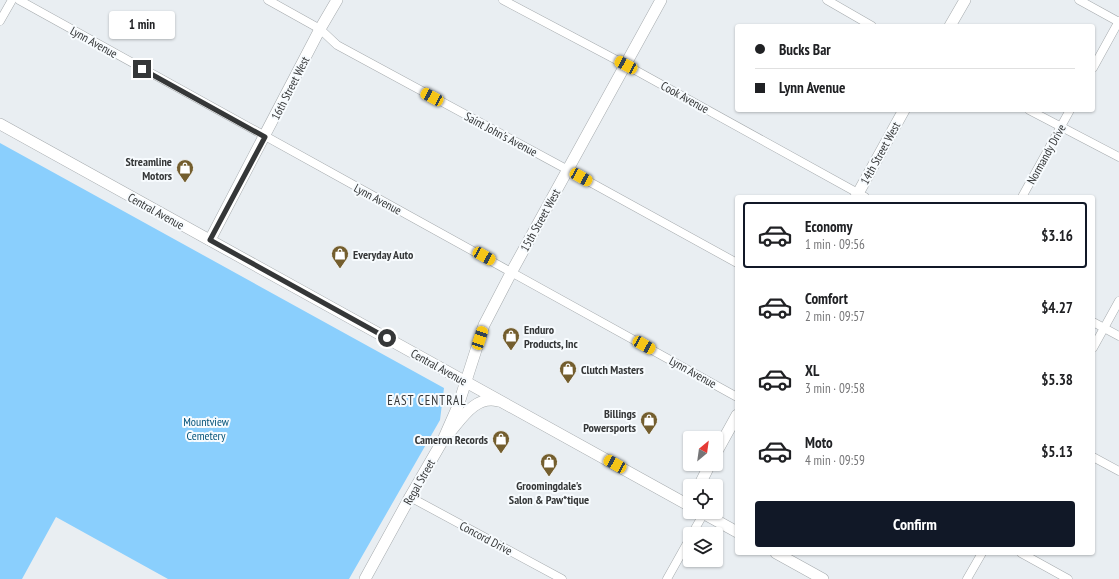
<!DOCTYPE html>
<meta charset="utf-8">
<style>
body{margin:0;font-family:"PT Sans Narrow",sans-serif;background:#f6f6f6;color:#202124;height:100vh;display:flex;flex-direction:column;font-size:15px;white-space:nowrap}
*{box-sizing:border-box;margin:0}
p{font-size:13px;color:#757577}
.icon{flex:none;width:22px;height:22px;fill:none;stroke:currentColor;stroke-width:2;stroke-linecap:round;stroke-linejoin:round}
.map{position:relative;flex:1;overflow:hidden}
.drawer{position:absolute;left:735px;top:195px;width:360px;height:360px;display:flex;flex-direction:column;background:#fff;border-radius:4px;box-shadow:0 1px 3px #0004}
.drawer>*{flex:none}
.top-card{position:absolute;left:735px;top:24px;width:360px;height:88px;border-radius:4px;box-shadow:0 1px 3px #0004;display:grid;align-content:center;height:88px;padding:0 20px;background:#fff}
.needle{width:26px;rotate:29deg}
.controls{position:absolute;left:683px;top:431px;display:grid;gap:8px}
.controls a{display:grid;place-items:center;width:40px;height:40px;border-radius:4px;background:#fff;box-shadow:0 1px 3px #0004;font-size:20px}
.end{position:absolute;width:18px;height:18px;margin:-9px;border:5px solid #353738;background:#fff;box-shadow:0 0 0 2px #fff}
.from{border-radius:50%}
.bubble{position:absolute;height:28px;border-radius:4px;background:#fff;box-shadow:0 1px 3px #0004;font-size:13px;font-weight:600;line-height:28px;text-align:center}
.car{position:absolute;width:12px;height:24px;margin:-12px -6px;border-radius:5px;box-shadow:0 0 3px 1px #0007;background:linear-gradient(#f5c518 24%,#345 0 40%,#f5c518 0 76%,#345 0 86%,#f5c518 0)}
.top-card b{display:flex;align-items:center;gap:14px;height:38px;font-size:15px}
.top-card b+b{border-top:1px solid #e0e0e0}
.top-card i{width:10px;height:10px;background:#202124}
ul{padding:7px 0 0;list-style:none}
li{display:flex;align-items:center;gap:12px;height:66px;margin:0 8px 6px;padding:0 12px;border:2px solid transparent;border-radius:4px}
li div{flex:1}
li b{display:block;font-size:15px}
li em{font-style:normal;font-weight:600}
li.selected{border-color:#111827}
li>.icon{width:36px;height:36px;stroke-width:1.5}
.button{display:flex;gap:8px;margin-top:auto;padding:8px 20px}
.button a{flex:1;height:46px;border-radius:4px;background:#111827;color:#fff;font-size:16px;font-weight:600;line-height:46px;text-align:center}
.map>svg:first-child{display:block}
.green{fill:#8acffd}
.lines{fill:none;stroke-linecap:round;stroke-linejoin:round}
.street-casing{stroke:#a5aaad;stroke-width:9}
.secondary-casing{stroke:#a5aaad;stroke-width:12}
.street{stroke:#fff;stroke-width:8}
.secondary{stroke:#fff;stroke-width:11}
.route{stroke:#353738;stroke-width:5}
.labels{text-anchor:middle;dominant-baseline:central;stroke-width:4;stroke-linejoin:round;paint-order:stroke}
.street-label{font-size:12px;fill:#353738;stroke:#f7fbfe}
.poi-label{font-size:12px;font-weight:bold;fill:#353738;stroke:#f7fbfe;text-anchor:end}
.park-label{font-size:12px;fill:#055379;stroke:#f7fbfe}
.neighbourhood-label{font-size:13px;letter-spacing:1px;fill:#353738;stroke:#f7fbfe}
</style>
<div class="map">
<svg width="1119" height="579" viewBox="0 0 1119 579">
<rect width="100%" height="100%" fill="#e9eef2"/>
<polygon class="green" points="0,143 444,388 440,420 349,579 168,579 56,517 22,579 0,579"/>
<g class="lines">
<g class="street-casing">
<g id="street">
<path d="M19 0C258 133 498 264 737 397"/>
<polyline points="268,0 320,29 337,45 568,170 737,263"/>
<polyline points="503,0 626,65 865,197"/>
<polyline points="827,0 872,26"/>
<polyline points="1079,0 1119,22"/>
<polyline points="0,21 12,0"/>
<polyline points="1093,68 1119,21"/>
<polyline points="1029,110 1119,157"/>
<polyline points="1022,197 1070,110"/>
<polyline points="1093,322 1119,336"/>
<polyline points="1093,348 1119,301"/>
<polyline points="1093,457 1119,471"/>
<polyline points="410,497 562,579"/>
<polyline points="692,534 704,513"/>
<polyline points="1021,553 1068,579"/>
<polyline points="667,579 690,538"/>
<polyline points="967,579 982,553"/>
</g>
</g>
<g class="secondary-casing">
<g id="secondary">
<polyline points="950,26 965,0"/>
<polyline points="0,124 690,506"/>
<polyline points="856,197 904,110"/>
<polyline points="210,240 320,29 337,0"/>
<path d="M450 432C462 418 476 395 498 401"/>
<polyline points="716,453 737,415"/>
<polyline points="699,486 710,464"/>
<polyline points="701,512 737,532"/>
<polyline points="776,553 823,579"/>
<polyline points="365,579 410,497 443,440 458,406 484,325 512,271 661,0"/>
</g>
</g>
<use href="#street" class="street"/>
<use href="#secondary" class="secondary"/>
</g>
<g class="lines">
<polyline class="route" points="142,69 265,137 210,240 387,338"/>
</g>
<defs>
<g id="shop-pin" transform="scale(0.9)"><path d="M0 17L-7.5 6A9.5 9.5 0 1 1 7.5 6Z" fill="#745e2e" stroke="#f7fbfe"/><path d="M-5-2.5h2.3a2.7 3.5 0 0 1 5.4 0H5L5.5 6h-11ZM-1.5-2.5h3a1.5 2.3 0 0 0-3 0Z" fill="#fff"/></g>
</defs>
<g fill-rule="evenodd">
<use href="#shop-pin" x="185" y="168"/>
<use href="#shop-pin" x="340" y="254"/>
<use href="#shop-pin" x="511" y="336"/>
<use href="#shop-pin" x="568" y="369"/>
<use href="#shop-pin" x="649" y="420"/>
<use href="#shop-pin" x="501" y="439"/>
<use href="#shop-pin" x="549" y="462"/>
</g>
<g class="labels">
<g class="street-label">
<text transform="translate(94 42) rotate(29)">Lynn Avenue</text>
<text transform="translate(290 88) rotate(-63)">16th Street West</text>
<text transform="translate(685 97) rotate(29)">Cook Avenue</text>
<text transform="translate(501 134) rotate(28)">Saint John's Avenue</text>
<text transform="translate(880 153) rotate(-61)">14th Street West</text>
<text transform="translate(1046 154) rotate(-61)">Normandy Drive</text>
<text transform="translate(378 199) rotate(28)">Lynn Avenue</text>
<text transform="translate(156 211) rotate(29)">Central Avenue</text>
<text transform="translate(540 220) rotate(-61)">15th Street West</text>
<text transform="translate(439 367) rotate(29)">Central Avenue</text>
<text transform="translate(693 372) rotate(29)">Lynn Avenue</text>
<text transform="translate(419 482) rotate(-60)">Regal Street</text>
<text transform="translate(486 538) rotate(28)">Concord Drive</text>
</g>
<g class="poi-label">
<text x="172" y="161">Streamline<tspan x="172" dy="14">Motors</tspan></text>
<text x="353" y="254" text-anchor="start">Everyday Auto</text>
<text x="524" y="329" text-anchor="start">Enduro<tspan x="524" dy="14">Products, Inc</tspan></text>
<text x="581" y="369" text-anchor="start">Clutch Masters</text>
<text x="636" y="413">Billings<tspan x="636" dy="14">Powersports</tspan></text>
<text x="488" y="439">Cameron Records</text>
<text x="549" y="485" text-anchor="middle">Groomingdale's<tspan x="549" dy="14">Salon &amp; Paw*tique</tspan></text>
</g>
<g class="park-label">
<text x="206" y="421">Mountview<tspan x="206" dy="14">Cemetery</tspan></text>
</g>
<g class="neighbourhood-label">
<text x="427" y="400">EAST CENTRAL</text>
</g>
</g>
</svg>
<div class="controls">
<a><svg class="needle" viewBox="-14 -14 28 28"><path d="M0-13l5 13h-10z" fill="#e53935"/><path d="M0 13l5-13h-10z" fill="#757577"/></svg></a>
<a><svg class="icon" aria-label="locate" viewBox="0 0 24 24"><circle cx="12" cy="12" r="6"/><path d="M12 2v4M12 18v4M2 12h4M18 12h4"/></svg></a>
<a><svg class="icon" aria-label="layers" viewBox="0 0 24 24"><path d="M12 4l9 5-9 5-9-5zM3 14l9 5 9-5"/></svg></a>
</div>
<i class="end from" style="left:387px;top:338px"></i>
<i class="end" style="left:142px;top:69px"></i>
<div class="bubble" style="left:109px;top:11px;width:66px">1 min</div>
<i class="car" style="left:626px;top:65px;rotate:298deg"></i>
<i class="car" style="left:432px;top:97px;rotate:298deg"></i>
<i class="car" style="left:581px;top:177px;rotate:119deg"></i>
<i class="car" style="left:484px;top:256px;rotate:119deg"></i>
<i class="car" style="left:480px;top:338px;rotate:18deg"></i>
<i class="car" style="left:644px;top:345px;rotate:119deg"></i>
<i class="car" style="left:615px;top:464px;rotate:299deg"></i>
<div class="top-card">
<b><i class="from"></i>Bucks Bar</b>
<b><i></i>Lynn Avenue</b>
</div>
<section class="drawer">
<ul>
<li class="selected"><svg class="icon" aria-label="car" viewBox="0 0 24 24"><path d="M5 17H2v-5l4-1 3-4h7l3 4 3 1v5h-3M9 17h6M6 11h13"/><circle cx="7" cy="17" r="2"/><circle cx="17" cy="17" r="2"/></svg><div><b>Economy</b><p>1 min · 09:56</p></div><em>$3.16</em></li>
<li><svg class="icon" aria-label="car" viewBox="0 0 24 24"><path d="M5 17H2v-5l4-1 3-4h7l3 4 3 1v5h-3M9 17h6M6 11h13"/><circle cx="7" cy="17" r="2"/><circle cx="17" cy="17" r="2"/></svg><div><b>Comfort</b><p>2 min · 09:57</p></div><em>$4.27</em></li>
<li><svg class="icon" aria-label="car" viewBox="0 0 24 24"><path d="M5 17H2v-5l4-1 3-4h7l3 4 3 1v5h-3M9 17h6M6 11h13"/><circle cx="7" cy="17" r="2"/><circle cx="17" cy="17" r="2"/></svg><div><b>XL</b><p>3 min · 09:58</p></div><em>$5.38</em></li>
<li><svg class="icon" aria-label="car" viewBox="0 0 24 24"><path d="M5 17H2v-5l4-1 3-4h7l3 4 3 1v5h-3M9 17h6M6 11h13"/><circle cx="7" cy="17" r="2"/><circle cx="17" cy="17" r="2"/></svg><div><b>Moto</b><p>4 min · 09:59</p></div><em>$5.13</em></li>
</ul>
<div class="button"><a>Confirm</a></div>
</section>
</div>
